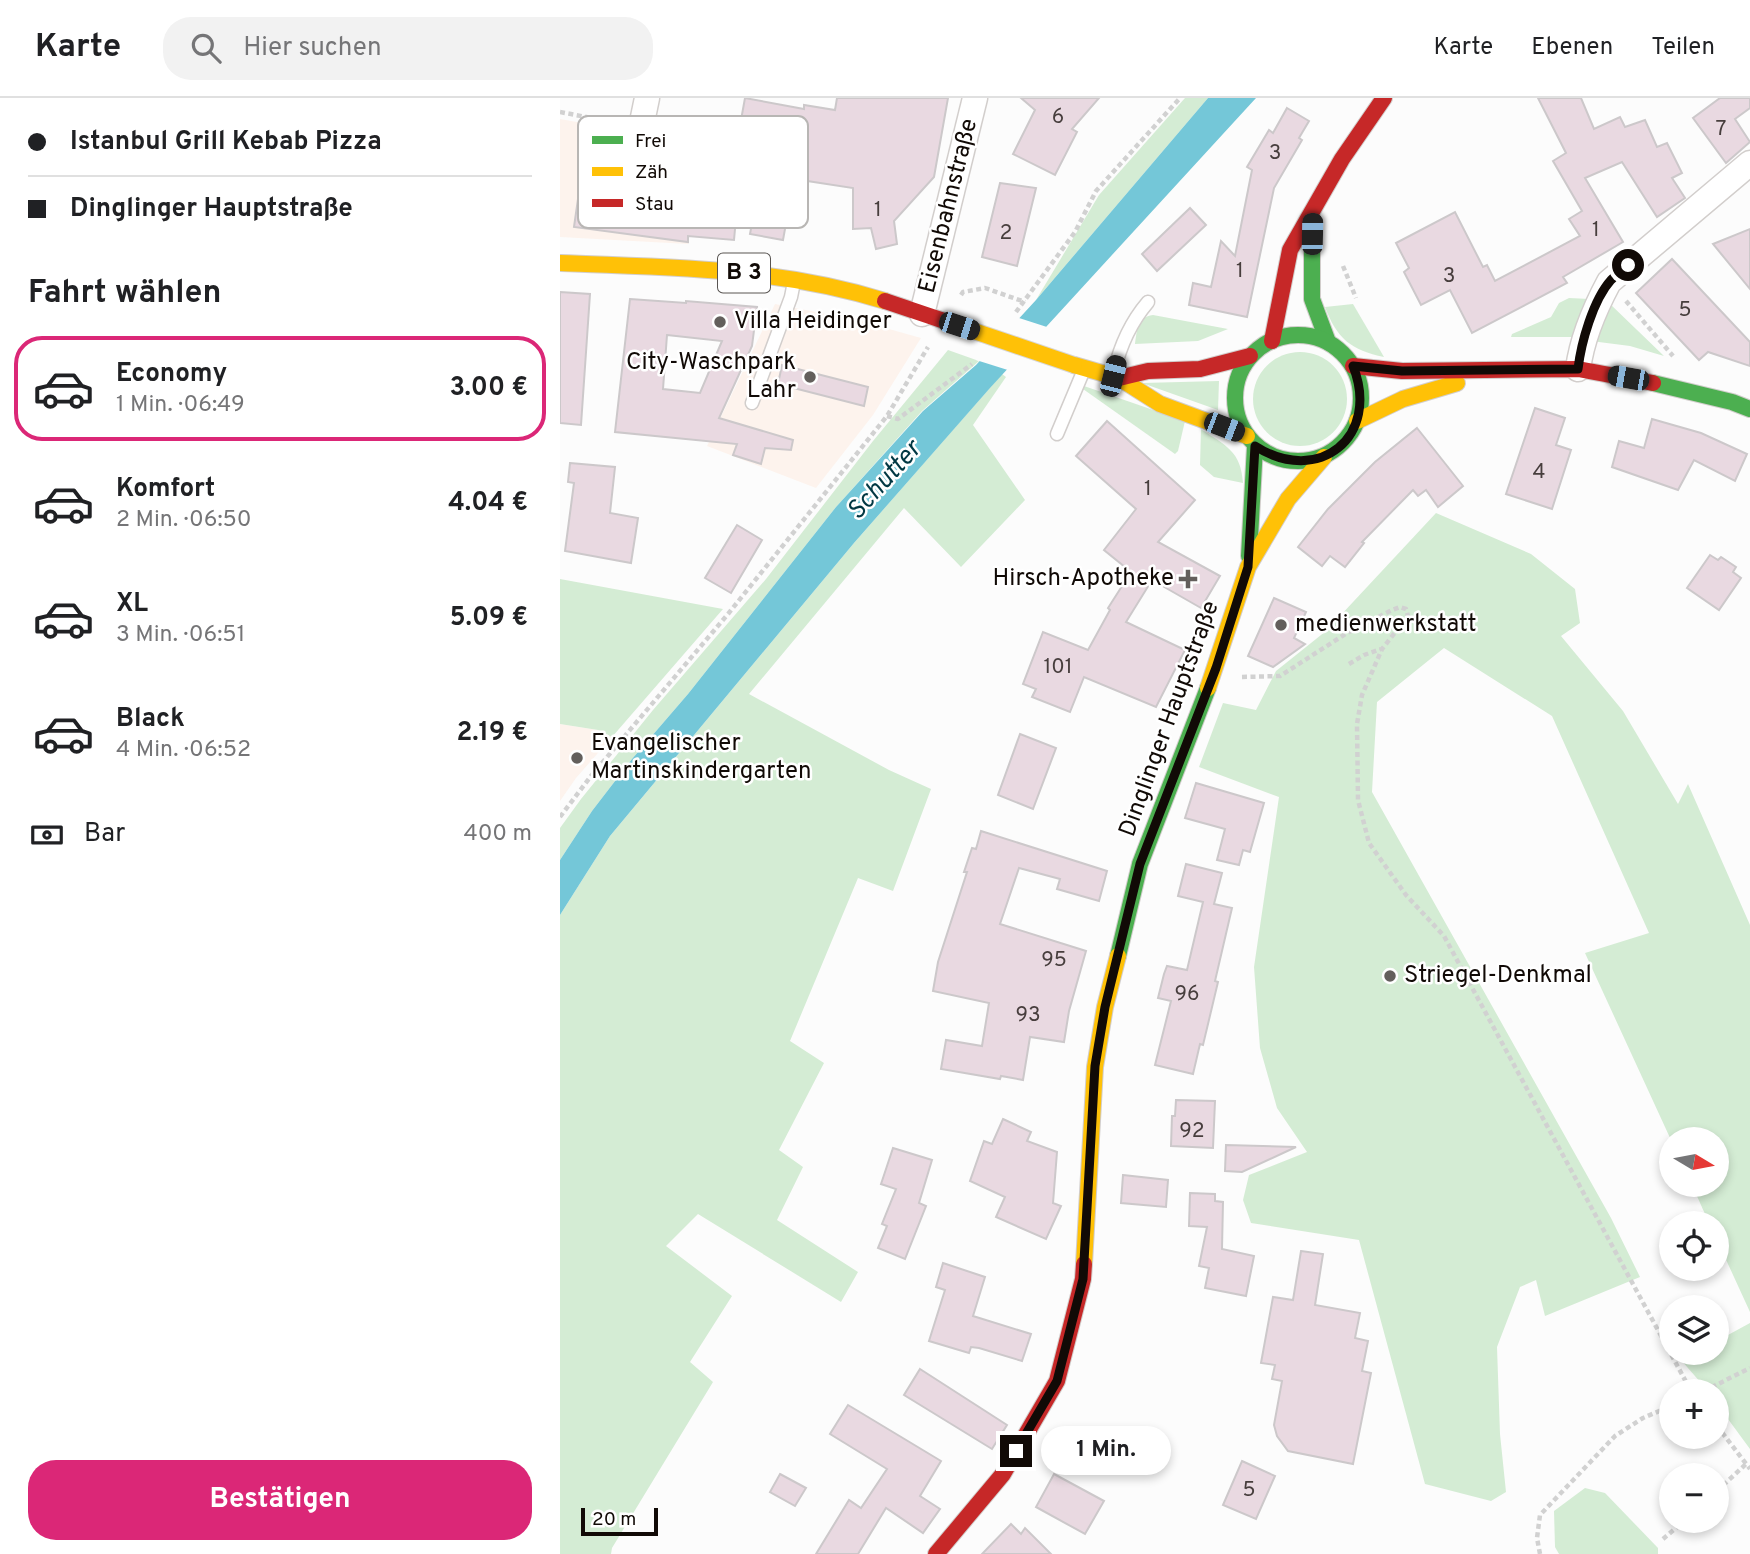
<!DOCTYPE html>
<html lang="de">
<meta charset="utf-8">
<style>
body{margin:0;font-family:Overpass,sans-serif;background:#f2f2f2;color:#202124;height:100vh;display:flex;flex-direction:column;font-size:26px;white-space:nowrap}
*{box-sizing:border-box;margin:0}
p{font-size:23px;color:#757577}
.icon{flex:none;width:38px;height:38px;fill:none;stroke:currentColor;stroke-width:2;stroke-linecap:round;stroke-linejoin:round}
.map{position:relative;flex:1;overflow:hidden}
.side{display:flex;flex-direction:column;background:#fff;width:560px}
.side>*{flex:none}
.hud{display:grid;align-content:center;height:154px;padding:0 28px;background:#fff}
.needle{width:46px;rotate:100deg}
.buttons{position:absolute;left:1099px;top:1029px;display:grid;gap:14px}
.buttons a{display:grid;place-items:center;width:70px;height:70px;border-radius:50%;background:#fff;box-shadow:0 4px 10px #0003;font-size:35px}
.scale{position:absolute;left:21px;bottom:18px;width:77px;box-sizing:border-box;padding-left:7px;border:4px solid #110a06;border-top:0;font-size:19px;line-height:24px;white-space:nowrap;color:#110a06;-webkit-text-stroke:5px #fff;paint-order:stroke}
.end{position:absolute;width:32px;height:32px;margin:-16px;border:9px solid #110a06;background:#fff;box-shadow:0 0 0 4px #fff}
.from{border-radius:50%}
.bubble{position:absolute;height:49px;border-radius:24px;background:#fff;box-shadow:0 4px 10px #0003;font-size:23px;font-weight:700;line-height:49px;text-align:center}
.car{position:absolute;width:21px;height:42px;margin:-21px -10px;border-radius:9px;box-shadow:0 0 5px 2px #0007;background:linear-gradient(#222 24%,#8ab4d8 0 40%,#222 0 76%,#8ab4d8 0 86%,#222 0)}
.hud b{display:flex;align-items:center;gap:24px;height:66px;font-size:26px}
.hud b+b{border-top:2px solid #e0e0e0}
.hud i{width:18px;height:18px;background:#202124}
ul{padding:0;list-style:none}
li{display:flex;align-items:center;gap:21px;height:105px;margin:0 14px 10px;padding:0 14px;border:4px solid transparent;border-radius:28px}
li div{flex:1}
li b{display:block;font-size:26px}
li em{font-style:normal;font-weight:700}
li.active{border-color:#db2777}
li>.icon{width:63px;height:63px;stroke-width:1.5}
h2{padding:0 28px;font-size:32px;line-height:84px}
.pay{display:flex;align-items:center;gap:18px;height:77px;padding:0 28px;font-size:26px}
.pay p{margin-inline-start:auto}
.primary-button{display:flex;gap:14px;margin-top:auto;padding:14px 28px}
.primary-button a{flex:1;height:80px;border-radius:28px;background:#db2777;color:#fff;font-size:28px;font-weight:700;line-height:80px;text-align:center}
header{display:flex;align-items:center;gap:42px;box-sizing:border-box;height:98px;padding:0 35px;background:#fff;border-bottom:2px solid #e0e0e0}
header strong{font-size:33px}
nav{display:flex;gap:38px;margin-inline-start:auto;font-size:24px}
.search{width:490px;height:63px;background:#f2f2f2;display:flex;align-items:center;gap:18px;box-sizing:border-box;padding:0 24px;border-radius:28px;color:#757577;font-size:26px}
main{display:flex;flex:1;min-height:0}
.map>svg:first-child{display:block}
.built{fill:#fdf3ed}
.green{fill:#d4ecd4}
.water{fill:#74c7d8}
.pier{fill:#fcfcfc}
.building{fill:#e9d9e1;stroke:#ccc8ca;stroke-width:2;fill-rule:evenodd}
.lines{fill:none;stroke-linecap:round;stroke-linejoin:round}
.lane-casing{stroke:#d2cecc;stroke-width:15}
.street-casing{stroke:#d2cecc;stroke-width:27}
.fast-casing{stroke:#d2cecc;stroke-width:18}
.slow-casing{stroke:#d2cecc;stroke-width:18}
.jam-casing{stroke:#d2cecc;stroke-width:18}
.path{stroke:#d1d1d1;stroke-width:4.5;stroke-dasharray:5 3.5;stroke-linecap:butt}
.lane{stroke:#fff;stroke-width:12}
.street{stroke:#fff;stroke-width:24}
.fast{stroke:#4caf50;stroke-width:16}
.slow{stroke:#ffc107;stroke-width:16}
.jam{stroke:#c62828;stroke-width:16}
.slow-bridge-casing{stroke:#d8d7d6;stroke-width:18;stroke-linecap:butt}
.slow-bridge{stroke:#ffc107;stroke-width:16}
.route{stroke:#110a06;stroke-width:9}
.poi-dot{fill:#635f5c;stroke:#fff;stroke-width:2.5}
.labels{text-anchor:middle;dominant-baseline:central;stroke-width:5;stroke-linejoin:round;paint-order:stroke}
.number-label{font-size:21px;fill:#473e3d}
.shield{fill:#fff;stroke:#585451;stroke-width:2}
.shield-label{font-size:23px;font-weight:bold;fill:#110a06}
.street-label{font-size:24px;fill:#110a06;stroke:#fff}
.poi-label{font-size:24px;fill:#110a06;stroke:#fff;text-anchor:start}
.water-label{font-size:26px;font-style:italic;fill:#013843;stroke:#fff}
.key{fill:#fff;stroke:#b8b6b4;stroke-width:2}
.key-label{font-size:19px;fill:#110a06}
</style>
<header>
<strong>Karte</strong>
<div class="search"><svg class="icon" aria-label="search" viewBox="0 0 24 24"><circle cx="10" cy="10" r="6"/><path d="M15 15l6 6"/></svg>Hier suchen</div>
<nav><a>Karte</a><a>Ebenen</a><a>Teilen</a></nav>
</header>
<main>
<section class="side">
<div class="hud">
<b><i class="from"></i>Istanbul Grill Kebab Pizza</b>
<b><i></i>Dinglinger Hauptstraße</b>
</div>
<h2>Fahrt wählen</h2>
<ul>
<li class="active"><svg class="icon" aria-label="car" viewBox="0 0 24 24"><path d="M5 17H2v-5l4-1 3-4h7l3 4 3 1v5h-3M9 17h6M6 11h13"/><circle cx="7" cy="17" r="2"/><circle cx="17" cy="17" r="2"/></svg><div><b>Economy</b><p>1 Min. · 06:49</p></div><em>3.00 €</em></li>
<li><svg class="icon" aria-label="car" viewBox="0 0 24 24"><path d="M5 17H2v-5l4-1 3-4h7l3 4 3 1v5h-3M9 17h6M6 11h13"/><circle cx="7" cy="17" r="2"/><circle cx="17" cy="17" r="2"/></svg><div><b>Komfort</b><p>2 Min. · 06:50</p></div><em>4.04 €</em></li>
<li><svg class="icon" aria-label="car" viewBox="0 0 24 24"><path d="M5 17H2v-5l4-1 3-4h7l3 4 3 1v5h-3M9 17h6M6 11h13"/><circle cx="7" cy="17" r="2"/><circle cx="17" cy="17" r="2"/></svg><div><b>XL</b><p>3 Min. · 06:51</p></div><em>5.09 €</em></li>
<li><svg class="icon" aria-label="car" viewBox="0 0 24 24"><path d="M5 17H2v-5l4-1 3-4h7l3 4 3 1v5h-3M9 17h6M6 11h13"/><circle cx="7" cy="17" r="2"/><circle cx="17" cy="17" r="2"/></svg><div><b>Black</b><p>4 Min. · 06:52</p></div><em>2.19 €</em></li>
</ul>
<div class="pay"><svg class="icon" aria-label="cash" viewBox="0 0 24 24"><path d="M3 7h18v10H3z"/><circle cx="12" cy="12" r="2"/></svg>Bar<p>400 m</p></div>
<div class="primary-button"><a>Bestätigen</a></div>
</section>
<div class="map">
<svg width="1190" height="1456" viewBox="0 0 1190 1456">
<rect width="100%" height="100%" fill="#fcfcfc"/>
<g class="built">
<polygon points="0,21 140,46 128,146 0,139"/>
<polygon points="215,206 297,222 361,240 313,317 256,390 147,348"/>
<polygon points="0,626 38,632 52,639 16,680 0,703"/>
</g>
<g class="green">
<polygon points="625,0 648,0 476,202 539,97"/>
<polygon points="1009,200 1030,201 1015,239 951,239 952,236 991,219 999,205"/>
<polygon points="1049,205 1104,258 1070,248 1031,243"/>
<path d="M793 206 824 259C791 252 777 241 765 209Z"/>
<path d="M593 217 668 231 638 243 575 246C577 233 577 219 593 217Z"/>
<polygon points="388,252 419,263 362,313 276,409 128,596 72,661 32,713 0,762 0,730 21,701 93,612 206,481 313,343"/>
<circle cx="740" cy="301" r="47"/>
<polygon points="442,276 446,279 413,327 465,402 401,469 344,410 189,596 329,672 371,691 333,793 298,780 230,943 264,965 219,1052 243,1069 217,1122 298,1174 281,1204 138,1116 106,1148 172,1198 130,1264 153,1284 52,1450 51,1456 0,1456 0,817 50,738 294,445"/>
<polygon points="659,283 658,312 582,285"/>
<polygon points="524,288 625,323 618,353 615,356 523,291"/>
<path d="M641 331C666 348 681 353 683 385L654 379 640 367Z"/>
<polygon points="876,415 971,456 1015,491 1020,525 1001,538 1063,613 1118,706 1128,686 1190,827 1190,1214 1157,1142 1157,1125 1149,1125 1132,1087 1157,1087 1157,1041 1111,1042 1025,855 1089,835 992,618 884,550 817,604 812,694 1051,1120 1080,1179 985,1218 976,1182 960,1189 937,1249 940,1336 946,1394 931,1403 865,1386 799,1142 691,1125 683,1102 689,1077 747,1054 717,1010 700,950 694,869 719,699 639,669 663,605 696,612 716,573 766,533"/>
<polygon points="0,481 163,511 52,639 38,632 0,626"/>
<polygon points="1190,1225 1190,1351 1157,1306 1157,1293 1148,1293 1121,1262 1134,1255 1157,1255 1157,1243"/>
<polygon points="1025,1390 1045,1395 1098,1450 1098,1456 999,1456 995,1449 994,1413"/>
</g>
<polygon class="water" points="648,0 696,0 430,290 294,445 50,738 0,817 0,762 32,713 72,661 128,596 276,409 363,313 416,267 476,202"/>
<polygon class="pier" points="456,219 490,230 451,273 416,262"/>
<g class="building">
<polygon points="185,0 244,11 244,7 275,12 277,0 388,0 374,79 334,123 337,146 316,151 311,130 293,131 293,90 234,81 223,142 190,136 204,61 175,55"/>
<polygon points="461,0 539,0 512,31 517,34 495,77 453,56 475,12"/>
<polygon points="978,0 1021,0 1034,31 1060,19 1065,29 1085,22 1097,49 1107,45 1122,75 1112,80 1125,100 1097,119 1062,64 1025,80 1063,144 1003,179 1007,185 912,235 890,192 861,207 844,174 849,170 836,145 895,114 923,169 927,167 935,183 1020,138 1009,121 1022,113 993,63 1006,55"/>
<polygon points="1160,0 1190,0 1190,10 1175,21 1190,44 1166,65 1133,20"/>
<polygon points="727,10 749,23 739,40 742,42 714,90 687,219 629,207 633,185 651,189 661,143 675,158 692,72 687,69 709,32 713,35"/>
<polygon points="107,65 157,72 153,117 176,120 174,142 128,138 128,144 14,129 19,94 102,105"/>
<polygon points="440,85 476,90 457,168 422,159"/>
<polygon points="630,110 646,127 597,173 582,156"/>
<polygon points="1190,131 1190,191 1153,146"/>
<polygon points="1112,161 1190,244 1190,268 1148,254 1139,262 1076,195"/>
<polygon points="0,194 30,196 21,327 0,325"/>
<path d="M70 201 126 205V203L197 209 192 248 159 320 233 342 231 352 205 350 201 366 173 357 177 346 55 334ZM107 237 162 243 140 295 103 291Z"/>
<polygon points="222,267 308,289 304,308 218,286"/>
<polygon points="975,310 1005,320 996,347 1011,352 992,411 946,396"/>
<polygon points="1092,321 1141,335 1187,356 1175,383 1134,362 1118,392 1052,369 1059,343 1084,350"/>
<polygon points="547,323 635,402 598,444 660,478 641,510 592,482 566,524 625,552 596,609 524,579 510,614 472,599 476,591 463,586 483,534 528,552 550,512 548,510 571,474 544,452 576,411 516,358"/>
<polygon points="857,330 903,388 878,409 866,392 858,398 853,392 802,444 804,445 785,469 770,458 762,468 738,449 768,411 815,364"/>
<polygon points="10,365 55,369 50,415 78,420 71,465 5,453 14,385 8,384"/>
<polygon points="177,427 202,442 171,495 145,480"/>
<polygon points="1150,457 1158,462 1161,459 1176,469 1173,474 1181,480 1159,512 1127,490"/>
<polygon points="714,500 746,514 734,540 745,546 713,569 688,558"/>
<polygon points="460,636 496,650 473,711 438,697"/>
<polygon points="636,685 704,705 690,754 683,752 679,767 657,762 665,731 625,720"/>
<polygon points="421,733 547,773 539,803 497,791 500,781 459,770 440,826 526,853 509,913 504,944 470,939 463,982 441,978 440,981 381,971 386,942 422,948 429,905 373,893 378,864 407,774 404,774 412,750 416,751"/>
<polygon points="626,766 662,775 654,806 672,810 655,883 658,884 643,947 640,946 633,976 595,967 611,903 598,900 604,876 607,868 627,872 643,804 618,798"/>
<polygon points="616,1002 655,1003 653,1050 611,1048 612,1018 615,1018"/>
<polygon points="443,1021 471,1034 467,1043 497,1054 493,1105 501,1108 486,1141 436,1119 445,1099 410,1083 424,1043 432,1046"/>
<polygon points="666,1047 736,1049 682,1074 665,1073"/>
<polygon points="333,1050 372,1062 359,1105 366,1108 345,1161 318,1150 327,1128 322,1126 336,1091 321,1086"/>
<polygon points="563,1077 608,1082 606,1109 561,1105"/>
<polygon points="630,1095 655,1096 655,1103 663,1104 662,1151 694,1158 686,1198 645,1190 649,1170 639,1168 647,1129 629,1128"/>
<polygon points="741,1153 763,1156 755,1207 800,1215 795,1240 808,1243 802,1273 811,1275 793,1366 728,1353 717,1338 714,1327 722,1283 712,1281 715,1267 701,1265 713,1199 733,1202"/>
<polygon points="383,1165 425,1179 413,1218 471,1236 462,1263 419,1250 411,1249 409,1255 369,1243 385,1192 376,1189"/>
<polygon points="360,1271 447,1327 432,1351 344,1297"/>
<polygon points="288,1307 381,1363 360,1398 380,1411 363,1435 326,1410 298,1456 256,1456 289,1402 301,1410 327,1371 270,1336"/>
<polygon points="682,1363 715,1378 696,1421 663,1407"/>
<polygon points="220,1376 246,1390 235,1408 210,1394"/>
<polygon points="494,1376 544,1403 525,1436 476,1409"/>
<polygon points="451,1426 461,1436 465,1430 491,1456 422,1456"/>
</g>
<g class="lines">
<g class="lane-casing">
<g id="lane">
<path d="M554 274C560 248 570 225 588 204"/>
<polyline points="192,305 231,199 234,184"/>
<polyline points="497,336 523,274"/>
</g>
</g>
<g class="street-casing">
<g id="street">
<polyline points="81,29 87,0"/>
<polyline points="362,216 415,0"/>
<path d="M1018 271C1022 240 1034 212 1049 184L1190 65"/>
</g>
</g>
<g class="fast-casing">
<g id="fast">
<polyline points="752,126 752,201 768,244"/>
<circle cx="738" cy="300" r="63"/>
<polyline points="1093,285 1172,304 1190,311"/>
<polyline points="689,458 695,348"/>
<polyline points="558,858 580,766 648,590"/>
</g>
</g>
<g class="slow-casing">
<g id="slow">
<path d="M0 165C113 170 215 169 325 203"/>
<polyline points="514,267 559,280 600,306 687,338"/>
<polyline points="797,323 843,301 897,285"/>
<polyline points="648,590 688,469 728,401 764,359"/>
<polyline points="524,1166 535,969 545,909 558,858"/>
</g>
</g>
<g class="jam-casing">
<g id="jam">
<polyline points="325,203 414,233"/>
<polyline points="712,243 730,152 782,61 824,0"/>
<polyline points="793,268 842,273 1018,271 1093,285"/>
<polyline points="559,280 588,273 640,271 690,258"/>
<polyline points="376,1456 443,1376 497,1283 523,1181 524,1166"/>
</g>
</g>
<g class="path">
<polyline points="0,14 58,25"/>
<polyline points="783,168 796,200"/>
<polyline points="401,197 403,194 425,190 465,204"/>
<polyline points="1066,203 1113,258"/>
<polyline points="456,214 515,134 536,93 620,0"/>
<polyline points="327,318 338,321 412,266"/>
<polyline points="789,566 804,557 821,551"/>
<polyline points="682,579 720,578 787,535 832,512 840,509 846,511 848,518 822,551 802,597 797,626 798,702 809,745 846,797 884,838 1131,1293"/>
<polyline points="0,719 31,678 168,516 327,318 368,249"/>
<polyline points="1144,1293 1190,1270"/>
<polyline points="1157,1328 1190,1371"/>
<polyline points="1157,1393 1186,1366"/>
<polyline points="1103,1441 1124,1423"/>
<polyline points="980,1456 977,1440 980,1417 1055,1338 1083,1320 1111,1308"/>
</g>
<use href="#lane" class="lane"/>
<use href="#street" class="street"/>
<use href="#fast" class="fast"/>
<use href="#slow" class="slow"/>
<use href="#jam" class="jam"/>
<g class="slow-bridge-casing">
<polyline id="slow-bridge" points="414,233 514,267"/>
</g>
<use href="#slow-bridge" class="slow-bridge"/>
</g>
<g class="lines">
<path class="route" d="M456 1353 497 1283 523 1181 535 968 545 909 580 766 656 570 688 469 695 348C759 389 821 338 793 268L842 273 1018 271C1021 245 1033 202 1051 182 1056 177 1063 172 1068 167"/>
</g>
<g class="poi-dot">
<circle cx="160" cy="224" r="7"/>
<circle cx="250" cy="279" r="7"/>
<path d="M624.5 470.5h7v7h7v7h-7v7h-7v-7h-7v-7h7z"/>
<circle cx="721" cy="527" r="7"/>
<circle cx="17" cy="660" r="7"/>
<circle cx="830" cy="878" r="7"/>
</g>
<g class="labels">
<g class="number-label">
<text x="498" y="19">6</text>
<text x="1161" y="31">7</text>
<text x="715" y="55">3</text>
<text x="318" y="112">1</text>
<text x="1036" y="132">1</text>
<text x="446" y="135">2</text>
<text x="680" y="173">1</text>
<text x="889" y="178">3</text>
<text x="1125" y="212">5</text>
<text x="979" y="374">4</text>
<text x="588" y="391">1</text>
<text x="498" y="569">101</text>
<text x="494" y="862">95</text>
<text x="627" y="896">96</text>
<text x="468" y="917">93</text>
<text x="632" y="1033">92</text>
<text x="689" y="1392">5</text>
</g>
<rect class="shield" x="158" y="155.5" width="52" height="39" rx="5"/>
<g class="shield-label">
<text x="184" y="175">B 3</text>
</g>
<g class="street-label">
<text transform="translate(389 108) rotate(-76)">Eisenbahnstraße</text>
<text transform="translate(610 621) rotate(-70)">Dinglinger Hauptstraße</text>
</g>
<g class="poi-label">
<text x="174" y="224">Villa Heidinger</text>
<text x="236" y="265" text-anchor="end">City-Waschpark<tspan x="236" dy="28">Lahr</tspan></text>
<text x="614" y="481" text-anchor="end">Hirsch-Apotheke</text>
<text x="735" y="527">medienwerkstatt</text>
<text x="31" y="646">Evangelischer<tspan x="31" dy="28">Martinskindergarten</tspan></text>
<text x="844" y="878">Striegel-Denkmal</text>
</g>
<g class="water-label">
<text transform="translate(325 383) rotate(-48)">Schutter</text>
</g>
</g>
<rect x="18" y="18" width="230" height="112" rx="10" class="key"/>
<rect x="32" y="38" width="31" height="8" fill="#4caf50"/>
<rect x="32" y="69" width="31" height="9" fill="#ffc107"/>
<rect x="32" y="101" width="31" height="8" fill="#c62828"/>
<g class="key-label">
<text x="75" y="49">Frei</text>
<text x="75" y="80">Zäh</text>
<text x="75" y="112">Stau</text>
</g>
</svg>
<div class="buttons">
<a><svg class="needle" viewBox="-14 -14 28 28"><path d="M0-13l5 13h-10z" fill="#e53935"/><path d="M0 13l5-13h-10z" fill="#757577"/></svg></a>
<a><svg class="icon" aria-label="locate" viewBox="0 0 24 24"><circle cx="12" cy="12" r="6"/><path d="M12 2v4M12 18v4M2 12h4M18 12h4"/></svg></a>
<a><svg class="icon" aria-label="layers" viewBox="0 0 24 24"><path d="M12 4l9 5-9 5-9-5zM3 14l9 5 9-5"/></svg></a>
<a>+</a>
<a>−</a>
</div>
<div class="scale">20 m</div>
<i class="end from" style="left:1068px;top:167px"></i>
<i class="end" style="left:456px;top:1353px"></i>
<div class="bubble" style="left:481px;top:1328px;width:130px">1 Min.</div>
<i class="car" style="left:752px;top:136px;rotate:1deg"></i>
<i class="car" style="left:399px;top:228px;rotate:108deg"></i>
<i class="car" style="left:553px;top:278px;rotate:14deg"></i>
<i class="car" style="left:1068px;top:280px;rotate:280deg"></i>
<i class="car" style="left:664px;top:329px;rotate:111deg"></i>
</div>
</main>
